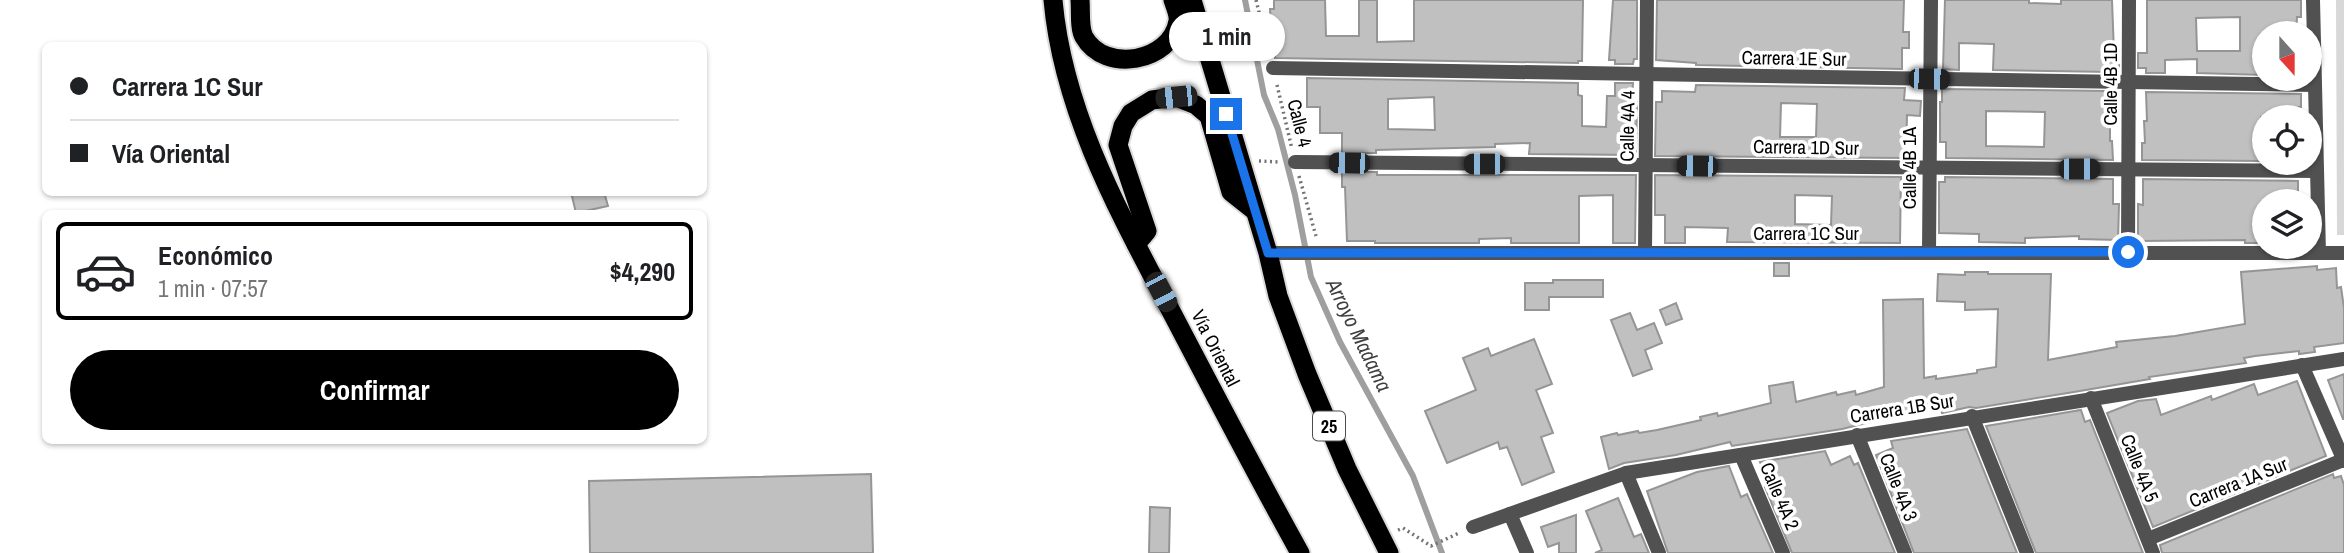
<!DOCTYPE html>
<html lang="es">
<meta charset="utf-8">
<style>
body{margin:0;font-family:"Archivo Narrow",sans-serif;background:#f6f6f6;color:#202124;height:100vh;display:flex;flex-direction:column;font-size:26px;white-space:nowrap}
*{box-sizing:border-box;margin:0}
p{font-size:23px;color:#757577}
.icon{flex:none;width:38px;height:38px;fill:none;stroke:currentColor;stroke-width:2;stroke-linecap:round;stroke-linejoin:round}
.map{position:relative;flex:1;overflow:hidden}
.drawer{position:absolute;left:42px;top:210px;width:665px;height:234px;display:flex;flex-direction:column;background:#fff;border-radius:10px;box-shadow:0 2px 5px #0004}
.drawer>*{flex:none}
.banner{position:absolute;left:42px;top:42px;width:665px;height:154px;border-radius:10px;box-shadow:0 2px 5px #0004;display:grid;align-content:center;height:154px;padding:0 28px;background:#fff}
.needle{width:46px;rotate:159deg}
.controls{position:absolute;left:2252px;top:21px;display:grid;gap:14px}
.controls a{display:grid;place-items:center;width:70px;height:70px;border-radius:50%;background:#fff;box-shadow:0 2px 5px #0004;font-size:35px}
.end{position:absolute;width:32px;height:32px;margin:-16px;border:9px solid #1a73e8;background:#fff;box-shadow:0 0 0 4px #fff}
.from{border-radius:50%}
.bubble{position:absolute;height:49px;border-radius:24px;background:#fff;box-shadow:0 2px 5px #0004;font-size:23px;font-weight:700;line-height:49px;text-align:center}
.car{position:absolute;width:21px;height:42px;margin:-21px -10px;border-radius:9px;box-shadow:0 0 5px 2px #0007;background:linear-gradient(#222 24%,#8ab4d8 0 40%,#222 0 76%,#8ab4d8 0 86%,#222 0)}
.banner b{display:flex;align-items:center;gap:24px;height:66px;font-size:26px}
.banner b+b{border-top:2px solid #e0e0e0}
.banner i{width:18px;height:18px;background:#202124}
ul{padding:12px 0 0;list-style:none}
li{display:flex;align-items:center;gap:21px;height:98px;margin:0 14px 10px;padding:0 14px;border:4px solid transparent;border-radius:10px}
li div{flex:1}
li b{display:block;font-size:26px}
li em{font-style:normal;font-weight:700}
li.active{border-color:#000}
li>.icon{width:63px;height:63px;stroke-width:1.5}
.button{display:flex;gap:14px;margin-top:auto;padding:14px 28px}
.button a{flex:1;height:80px;border-radius:42px;background:#000;color:#fff;font-size:28px;font-weight:700;line-height:80px;text-align:center}
.map>svg:first-child{display:block}
.green{fill:#d8d8d8}
.lines{fill:none;stroke-linecap:round;stroke-linejoin:round}
.stream{stroke:#9f9f9f;stroke-width:6}
.building{fill:#c0c0c0;stroke:#959595;stroke-width:2;fill-rule:evenodd}
.trunk-casing{stroke:#dbdbdb;stroke-width:23}
.path{stroke:#737373;stroke-width:3.5;stroke-dasharray:2 3.5;stroke-linecap:butt}
.minor{stroke:#515151;stroke-width:14}
.tertiary{stroke:#515151;stroke-width:14}
.trunk{stroke:#000;stroke-width:19}
.route{stroke:#1a73e8;stroke-width:9}
.labels{text-anchor:middle;dominant-baseline:central;stroke-width:7;stroke-linejoin:round;paint-order:stroke}
.shield{fill:#fff;stroke:#4c4c4c;stroke-width:2}
.shield-label{font-size:18px;font-weight:bold;fill:#000}
.street-label{font-size:19px;fill:#000;stroke:#fff}
.water-label{font-size:21px;font-style:italic;fill:#404040;stroke:#fff}
</style>
<div class="map">
<svg width="2344" height="553" viewBox="0 0 2344 553">
<rect width="100%" height="100%" fill="#fff"/>
<polygon class="green" points="2336,0 2344,0 2344,235 2337,235"/>
<g class="lines">
<polyline class="stream" points="1245,0 1264,95 1278,129 1295,195 1311,277 1340,342 1413,476 1442,553"/>
</g>
<g class="building">
<polygon points="1274,0 1325,0 1326,36 1359,36 1359,0 1377,0 1377,42 1414,41 1414,0 1583,0 1582,61 1578,61 1578,63 1275,58 1275,27 1271,27 1270,9 1274,9"/>
<polygon points="1613,0 1637,0 1637,59 1634,59 1633,64 1615,64 1615,60 1609,60"/>
<polygon points="1657,0 1904,0 1903,32 1909,32 1909,48 1902,48 1902,69 1696,65 1696,63 1656,60"/>
<polygon points="1945,0 2029,0 2029,3 2061,4 2061,0 2112,0 2114,53 2119,53 2119,68 2110,68 2110,72 1993,70 1994,44 1959,43 1959,70 1943,69"/>
<path d="M2147 0H2301V17H2297L2296 33H2264V75L2197 73V59L2165 60V73H2146V68H2138V53H2147ZM2240 17V51H2197L2196 18Z"/>
<path d="M1307 78 1578 83V95L1582 96V126L1606 127 1607 96H1615V83H1633L1632 102H1637L1636 155 1529 154 1530 143 1495 144V147L1376 150V153H1342V133H1320V107H1307ZM1434 97 1435 130 1388 129V99Z"/>
<path d="M1696 85 1905 88 1904 100 1921 101 1920 116 1907 115 1906 158 1655 156 1656 102H1662V91L1695 92ZM1781 103 1817 104 1816 137H1780Z"/>
<path d="M1942 89 2110 91V141H2112L2113 160 1946 158V142H1940V102H1942ZM1986 111 2045 112 2044 147 1986 146Z"/>
<polygon points="2146,92 2301,94 2301,107 2299,107 2299,117 2261,117 2262,161 2142,160 2142,143 2145,143 2144,121 2147,121"/>
<polygon points="1342,172 1377,172 1377,175 1636,175 1635,243 1613,243 1613,195 1579,196 1579,243 1511,243 1511,238 1479,239 1479,243 1375,243 1375,241 1347,241 1345,187 1342,187"/>
<path d="M1655 175 1901 177 1900 243 1727 242 1728 228 1685 227V243H1665V215H1655ZM1795 195 1832 196 1831 225 1795 224Z"/>
<polygon points="1945,177 2113,179 2113,204 2119,204 2118,240 2079,239 2079,236 2025,238 2025,243 1979,242 1979,234 1939,233 1939,182 1945,182"/>
<polygon points="2143,179 2298,181 2298,197 2296,197 2296,201 2262,201 2261,243 2245,243 2245,240 2140,241 2138,240 2138,204 2143,205"/>
<polygon points="571,192 604,192 608,206 576,213"/>
<rect x="1774" y="263" width="15" height="13"/>
<polygon points="2317,266 2317,270 2336,268 2337,288 2341,287 2344,308 2344,343 2314,347 2315,352 2299,354 2299,351 2255,356 2244,358 2246,363 2149,377 2150,379 2074,392 1976,408 1969,407 1942,413 1939,405 1842,429 1732,446 1730,442 1676,455 1624,463 1609,469 1601,437 1617,433 1618,435 1638,431 1639,433 1657,430 1701,420 1700,417 1717,413 1718,416 1771,403 1769,386 1793,382 1796,402 1836,392 1837,395 1855,391 1856,395 1884,387 1883,300 1923,299 1924,378 1936,376 1936,379 1977,373 1977,370 1996,367 1998,309 1965,310 1965,302 1937,301 1938,274 1965,275 1965,272 1988,272 1988,274 2051,274 2048,360 2117,347 2116,342 2175,336 2245,324 2241,272"/>
<polygon points="1553,280 1603,280 1603,297 1549,297 1549,310 1525,310 1525,283 1553,283"/>
<polygon points="1676,303 1682,319 1666,325 1660,310"/>
<polygon points="1630,313 1637,330 1654,323 1662,343 1645,350 1652,369 1633,376 1611,320"/>
<polygon points="1534,339 1552,384 1536,390 1553,433 1541,437 1554,472 1522,485 1507,447 1500,449 1498,442 1447,463 1425,411 1476,390 1463,358 1488,348 1491,356"/>
<polygon points="2344,374 2344,419 2343,419 2328,380"/>
<polygon points="2297,381 2326,456 2153,527 2107,413 2138,401 2156,399 2161,415 2211,396 2212,400 2254,384 2258,395"/>
<polygon points="2081,410 2085,422 2090,420 2143,553 2036,553 1986,426"/>
<polygon points="1967,429 2017,553 1914,553 1876,455 1893,448 1891,441"/>
<polygon points="1825,451 1831,465 1850,456 1854,465 1858,463 1895,553 1792,553 1765,487 1769,485 1760,462"/>
<polygon points="1729,466 1741,497 1747,494 1773,553 1668,553 1647,491 1697,472"/>
<polygon points="871,474 873,553 590,553 589,481"/>
<polygon points="2333,474 2334,478 2341,476 2344,485 2344,553 2162,553 2160,545"/>
<polygon points="1618,498 1634,537 1641,534 1649,553 1595,553 1602,550 1586,511"/>
<polygon points="1150,507 1170,508 1169,553 1149,553"/>
<polygon points="1576,515 1576,553 1559,553 1559,543 1548,547 1541,527"/>
</g>
<g class="lines">
<g class="trunk-casing">
<g id="trunk">
<path d="M1053 0C1063 113 1120 214 1172 313 1214 393 1256 474 1300 553"/>
<path d="M1080 0C1081 11 1079 28 1084 37 1105 74 1171 62 1178 21 1179 15 1175 6 1173 0"/>
<polyline points="1192,0 1268,253 1278,296 1307,374 1347,469 1389,553"/>
<polyline points="1136,244 1147,231 1118,145 1123,126 1131,113 1152,100 1176,97 1196,105 1209,116 1231,192 1255,211"/>
</g>
</g>
<g class="path">
<polyline points="1256,0 1269,53"/>
<polyline points="1277,85 1292,149"/>
<polyline points="1259,161 1279,162"/>
<polyline points="1299,176 1316,236"/>
<polyline points="1398,530 1403,528 1431,546 1459,533"/>
</g>
<g class="minor">
<polyline points="2313,0 2319,253"/>
<polyline points="1273,68 2314,85"/>
<polyline points="1295,162 2316,171"/>
<polyline points="1645,252 1647,0"/>
<polyline points="1929,252 1931,0"/>
<polyline points="2128,252 2129,0"/>
<polyline points="2302,365 2344,461"/>
<polyline points="2091,398 2153,553"/>
<polyline points="1972,416 2027,553"/>
<polyline points="1857,435 1905,553"/>
<polyline points="1741,455 1783,553"/>
<polyline points="1626,473 1659,553"/>
<polyline points="1510,514 1527,553"/>
<polyline points="1473,527 1626,473 2344,359"/>
<polyline points="2148,539 2343,460"/>
</g>
<polyline class="tertiary" points="1268,253 2344,253"/>
<use href="#trunk" class="trunk"/>
</g>
<g class="lines">
<polyline class="route" points="1226,114 1268,253 2128,252"/>
</g>
<g class="labels">
<rect class="shield" x="1313" y="411.5" width="32" height="29" rx="5"/>
<g class="shield-label">
<text x="1329" y="426">25</text>
</g>
<g class="street-label">
<text transform="translate(1794 58) rotate(1)">Carrera 1E Sur</text>
<text transform="translate(2110 84) rotate(-90)">Calle 4B 1D</text>
<text transform="translate(1300 123) rotate(76)">Calle 4</text>
<text transform="translate(1627 126) rotate(-89)">Calle 4A 4</text>
<text transform="translate(1806 147) rotate(1)">Carrera 1D Sur</text>
<text transform="translate(1909 168) rotate(-90)">Calle 4B 1A</text>
<text x="1806" y="233">Carrera 1C Sur</text>
<text transform="translate(1216 348) rotate(63)">Vía Oriental</text>
<text transform="translate(1902 408) rotate(-9)">Carrera 1B Sur</text>
<text transform="translate(2140 468) rotate(68)">Calle 4A 5</text>
<text transform="translate(2238 482) rotate(-22)">Carrera 1A Sur</text>
<text transform="translate(1899 487) rotate(68)">Calle 4A 3</text>
<text transform="translate(1780 496) rotate(67)">Calle 4A 2</text>
</g>
<g class="water-label">
<text transform="translate(1359 335) rotate(64)">Arroyo Madama</text>
</g>
</g>
</svg>
<div class="controls">
<a><svg class="needle" viewBox="-14 -14 28 28"><path d="M0-13l5 13h-10z" fill="#e53935"/><path d="M0 13l5-13h-10z" fill="#757577"/></svg></a>
<a><svg class="icon" aria-label="locate" viewBox="0 0 24 24"><circle cx="12" cy="12" r="6"/><path d="M12 2v4M12 18v4M2 12h4M18 12h4"/></svg></a>
<a><svg class="icon" aria-label="layers" viewBox="0 0 24 24"><path d="M12 4l9 5-9 5-9-5zM3 14l9 5 9-5"/></svg></a>
</div>
<i class="end from" style="left:2128px;top:252px"></i>
<i class="end" style="left:1226px;top:114px"></i>
<div class="bubble" style="left:1169px;top:12px;width:116px">1 min</div>
<i class="car" style="left:1929px;top:79px;rotate:91deg"></i>
<i class="car" style="left:1176px;top:97px;rotate:264deg"></i>
<i class="car" style="left:1349px;top:163px;rotate:271deg"></i>
<i class="car" style="left:1484px;top:164px;rotate:270deg"></i>
<i class="car" style="left:1697px;top:166px;rotate:271deg"></i>
<i class="car" style="left:2079px;top:169px;rotate:90deg"></i>
<i class="car" style="left:1161px;top:292px;rotate:152deg"></i>
<div class="banner">
<b><i class="from"></i>Carrera 1C Sur</b>
<b><i></i>Vía Oriental</b>
</div>
<section class="drawer">
<ul>
<li class="active"><svg class="icon" aria-label="car" viewBox="0 0 24 24"><path d="M5 17H2v-5l4-1 3-4h7l3 4 3 1v5h-3M9 17h6M6 11h13"/><circle cx="7" cy="17" r="2"/><circle cx="17" cy="17" r="2"/></svg><div><b>Económico</b><p>1 min · 07:57</p></div><em>$4,290</em></li>
</ul>
<div class="button"><a>Confirmar</a></div>
</section>
</div>
